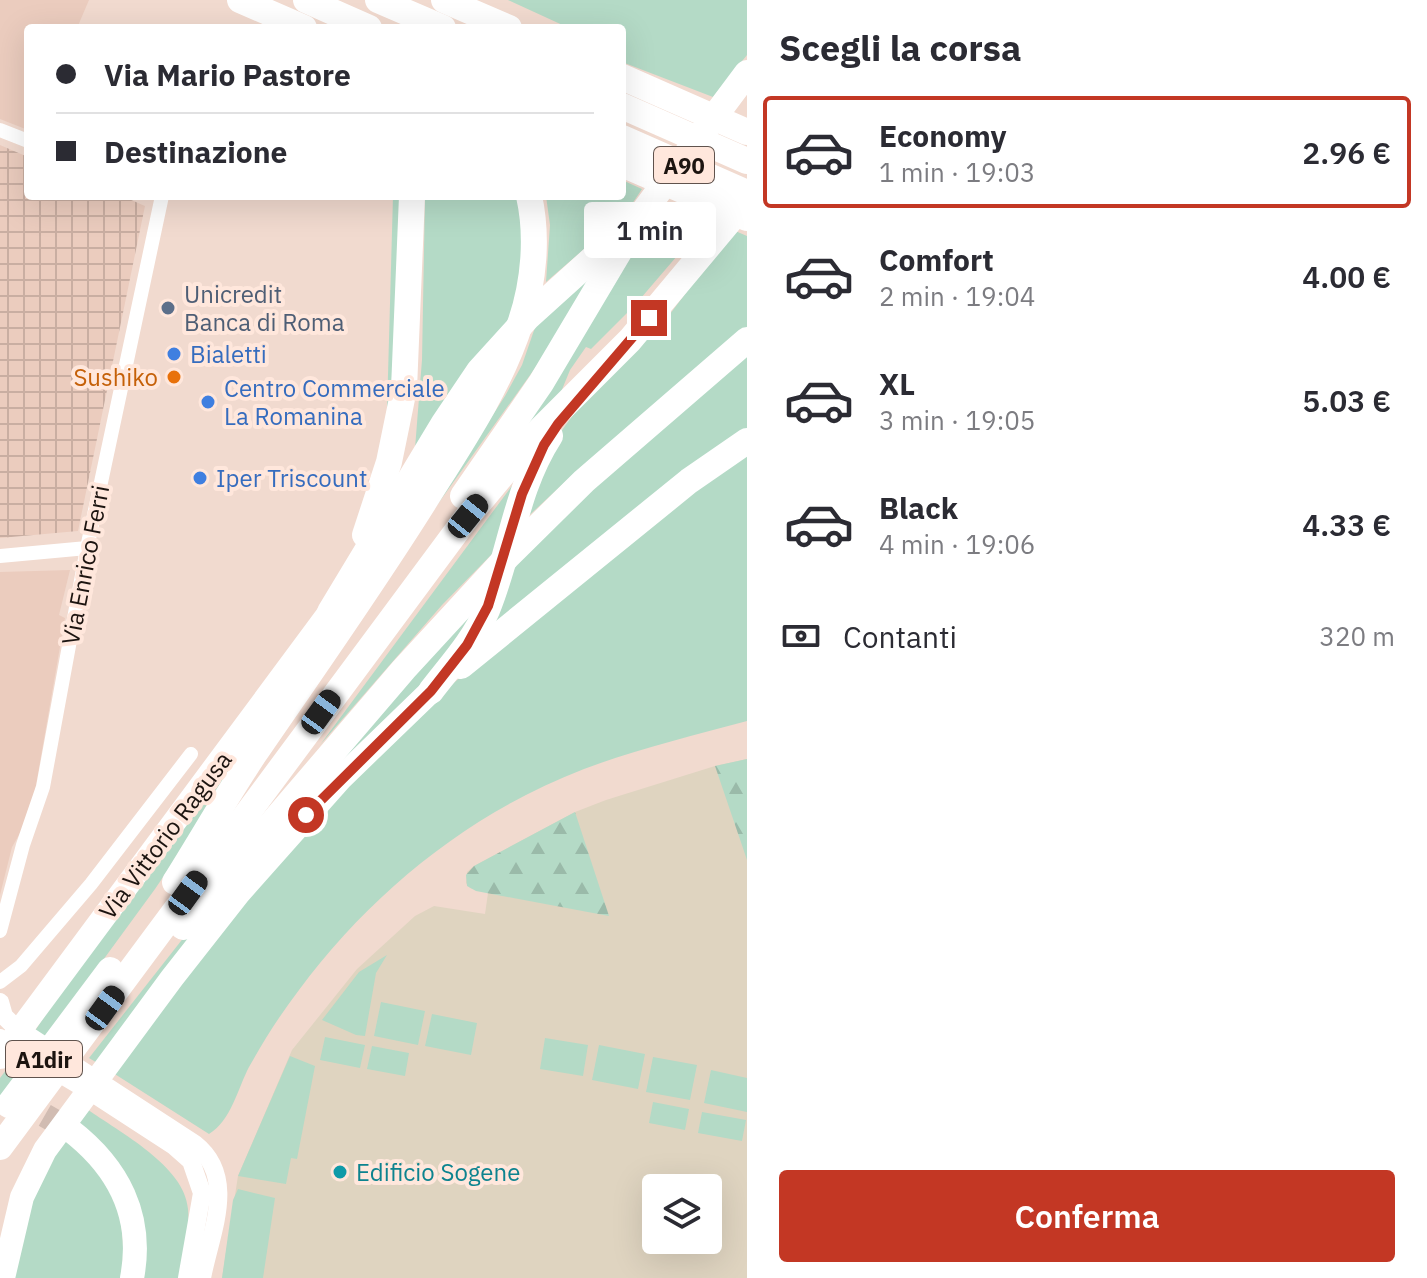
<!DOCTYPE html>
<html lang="it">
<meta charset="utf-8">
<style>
body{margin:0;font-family:"IBM Plex Sans",sans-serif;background:#f2f2f3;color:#2b2b33;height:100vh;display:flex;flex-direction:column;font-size:30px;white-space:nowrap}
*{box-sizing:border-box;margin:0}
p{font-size:26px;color:#7c7c81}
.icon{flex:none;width:44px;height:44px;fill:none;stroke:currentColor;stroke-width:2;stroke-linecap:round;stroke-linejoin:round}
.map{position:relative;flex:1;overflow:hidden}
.sheet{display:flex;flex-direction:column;background:#fff;width:680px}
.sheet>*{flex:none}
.top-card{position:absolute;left:24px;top:24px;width:602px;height:176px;border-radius:8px;box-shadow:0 8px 32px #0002;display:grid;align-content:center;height:176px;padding:0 32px;background:#fff}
.tools{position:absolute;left:642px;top:1174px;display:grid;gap:16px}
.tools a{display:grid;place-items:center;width:80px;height:80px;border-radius:8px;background:#fff;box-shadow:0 8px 32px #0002;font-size:40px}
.end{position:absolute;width:36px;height:36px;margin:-18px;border:10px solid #c33724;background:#fff;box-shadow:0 0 0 4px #fff}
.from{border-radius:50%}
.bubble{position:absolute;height:56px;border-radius:8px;background:#fff;box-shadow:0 8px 32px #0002;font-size:26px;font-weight:600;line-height:56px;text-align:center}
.car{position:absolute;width:24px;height:48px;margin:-24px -12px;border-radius:10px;box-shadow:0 0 6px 2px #0007;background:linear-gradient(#222 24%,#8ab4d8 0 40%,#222 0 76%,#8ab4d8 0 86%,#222 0)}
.top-card b{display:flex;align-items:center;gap:28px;height:76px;font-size:30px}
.top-card b+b{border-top:2px solid #e1e1e2}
.top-card i{width:20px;height:20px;background:#2b2b33}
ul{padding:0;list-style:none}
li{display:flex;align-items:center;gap:24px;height:112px;margin:0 16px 12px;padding:0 16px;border:4px solid transparent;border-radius:8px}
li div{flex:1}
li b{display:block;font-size:30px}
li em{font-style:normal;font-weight:600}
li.active{border-color:#c33724}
li>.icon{width:72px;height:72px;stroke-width:1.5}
h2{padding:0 32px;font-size:36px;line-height:96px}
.pay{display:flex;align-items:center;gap:20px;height:88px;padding:0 32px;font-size:30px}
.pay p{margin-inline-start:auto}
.cta{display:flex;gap:16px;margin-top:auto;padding:16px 32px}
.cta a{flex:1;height:92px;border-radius:8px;background:#c33724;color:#fff;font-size:32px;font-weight:600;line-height:92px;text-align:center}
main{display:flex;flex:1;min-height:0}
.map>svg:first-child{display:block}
.built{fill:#ebccbe}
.industrial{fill:url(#industrial-grid)}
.education{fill:#dfd4c0;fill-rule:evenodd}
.grass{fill:#b4dac6}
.forest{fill:url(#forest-firs)}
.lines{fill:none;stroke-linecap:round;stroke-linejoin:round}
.trunk-tunnel{stroke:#d1bcb2;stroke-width:24;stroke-dasharray:24 12;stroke-linecap:butt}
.minor{stroke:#fff;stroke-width:14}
.tertiary{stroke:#fff;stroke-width:18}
.trunk{stroke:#fff;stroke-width:24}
.motorway{stroke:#fff;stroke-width:26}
.route{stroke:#c33724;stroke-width:10}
.service-dot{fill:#5c6f8a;stroke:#ffe7dc;stroke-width:3}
.shop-dot{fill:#3f7fe0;stroke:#ffe7dc;stroke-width:3}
.food-dot{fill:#e8710a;stroke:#ffe7dc;stroke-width:3}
.culture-dot{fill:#0f9aa8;stroke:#ffe7dc;stroke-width:3}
.labels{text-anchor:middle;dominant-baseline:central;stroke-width:8;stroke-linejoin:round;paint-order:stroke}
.shield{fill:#ffe7dc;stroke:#60534d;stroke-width:2}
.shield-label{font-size:22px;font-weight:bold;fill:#1c1410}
.service-label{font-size:24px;fill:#4e5e75;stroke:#ffe7dc;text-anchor:start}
.shop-label{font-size:24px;fill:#366cbe;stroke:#ffe7dc;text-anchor:start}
.food-label{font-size:24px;fill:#c56008;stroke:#ffe7dc;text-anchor:end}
.street-label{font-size:24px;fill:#1c1410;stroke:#ffe7dc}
.culture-label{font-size:24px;fill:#0d838f;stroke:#ffe7dc;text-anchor:start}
</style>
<main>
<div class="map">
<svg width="747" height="1278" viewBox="0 0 747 1278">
<defs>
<pattern id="industrial-grid" width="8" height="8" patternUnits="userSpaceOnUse" patternTransform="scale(2)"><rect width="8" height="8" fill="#ebccbe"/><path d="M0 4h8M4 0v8" fill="none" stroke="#c9aea2"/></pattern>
<pattern id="forest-firs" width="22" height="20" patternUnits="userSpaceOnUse" patternTransform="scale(2)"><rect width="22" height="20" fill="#b4dac6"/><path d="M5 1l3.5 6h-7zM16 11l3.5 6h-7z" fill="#9abaa9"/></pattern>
</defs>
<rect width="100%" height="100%" fill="#f1dacf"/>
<g class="built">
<polygon points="0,0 89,0 77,28 28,28 28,130 0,119"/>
<polygon points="70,570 59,615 65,618 31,814 12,847 0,895 0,572"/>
</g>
<polygon class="industrial" points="0,145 28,157 28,196 122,196 145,206 78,531 0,538"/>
<path class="education" d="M747 759V1278H222L238 1176 292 1050 357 969 415 916 434 906 485 914 488 893 470 888 466 883 467 872 474 866 575 812 606 800 715 766ZM656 1188H708V1240H656Z"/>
<g class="grass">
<polygon points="508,0 747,0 747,55 713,97 622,62 622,28 569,28"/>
<polygon points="622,180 642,189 626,213 546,282 550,225 546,196 622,196"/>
<polygon points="393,196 406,196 406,213 386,446"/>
<polygon points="425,196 522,196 526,214 518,313 414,461 422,360"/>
<polygon points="655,209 701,228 635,305 591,349 586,347 570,370 561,392 498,465"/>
<polygon points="733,230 747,236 747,327 580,468 520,524 547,452 565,426 582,403 667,318"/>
<polygon points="589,278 543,357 412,540 505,396 522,365 539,316"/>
<polygon points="747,350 747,431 492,630 508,572 596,482"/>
<path d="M747 452V721C692 736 637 749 584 769 469 813 371 893 299 990 280 1015 264 1040 249 1067 238 1088 231 1121 209 1134L110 1071 266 874 417 714 573 582Z"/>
<polygon points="517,479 495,551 442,605 320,745"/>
<polygon points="483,594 467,635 99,1064 89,1058 214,899"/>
<polygon points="324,638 155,889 0,1101 0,1078 33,1034 63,987"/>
<polygon points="387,955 376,973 365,1036 356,1035 322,1020 359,972"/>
<polygon points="381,1002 425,1011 418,1045 374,1036"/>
<polygon points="432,1014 477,1023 471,1055 425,1046"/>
<polygon points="325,1037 365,1045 360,1068 320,1060"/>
<polygon points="545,1038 588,1045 583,1076 540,1069"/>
<polygon points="599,1045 645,1054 638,1089 592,1080"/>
<polygon points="372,1046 409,1053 405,1076 367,1069"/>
<polygon points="290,1056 315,1066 297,1159 291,1158 286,1184 238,1176"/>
<polygon points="653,1057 697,1065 690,1100 646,1092"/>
<polygon points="711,1070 747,1078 747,1112 704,1103"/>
<polygon points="653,1102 689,1109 685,1130 649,1123"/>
<path d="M87 1109C119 1132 185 1166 188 1209 190 1231 183 1256 180 1278H144L146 1248 72 1127Z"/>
<polygon points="702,1112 746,1120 742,1141 698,1133"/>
<path d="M65 1139C76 1150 91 1162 101 1175 123 1205 126 1242 121 1278H13L34 1190Z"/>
<polygon points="238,1189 275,1198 263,1278 222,1278 233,1200"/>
</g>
<g class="forest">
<polygon points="747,759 747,860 715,766"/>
<polygon points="575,812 609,916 476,891 467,886 466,875 474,866"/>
</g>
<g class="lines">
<polyline class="trunk-tunnel" points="11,1103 44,1115 70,1130"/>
<g class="minor">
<polyline points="0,130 28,141"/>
<polyline points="0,556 87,548"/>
<polyline points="0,931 23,845 43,787 87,548 162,196"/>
<polyline points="0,982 21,966 91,884 191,754"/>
</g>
<g class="tertiary">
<path d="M0 1002 4 1016 14 1026 195 1144C238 1178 210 1234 202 1278"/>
<polyline points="0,1038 94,1094 174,1146 191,1161 202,1193 187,1278"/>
</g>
<g class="trunk">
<polyline points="0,1057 330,612"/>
<path d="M70 1130C118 1167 144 1216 132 1278"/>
<polyline points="3,1278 22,1197 45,1150 172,978 238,894 341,778 431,691"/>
</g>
<g class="motorway">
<polyline points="240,0 304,28"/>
<polyline points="306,0 369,28"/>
<polyline points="378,0 443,28"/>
<polyline points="444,0 509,28"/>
<polyline points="622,77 747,132"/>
<polyline points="622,106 747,161"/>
<polyline points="622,138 747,193"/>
<polyline points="622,164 747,218"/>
<polyline points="463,496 541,383 641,215"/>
<polyline points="365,535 389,462 404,389 412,196"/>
<polyline points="330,612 444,423 479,371 528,317 641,215 747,73"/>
<polyline points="461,666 689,481 747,441"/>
<path d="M431 691C451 665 474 640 487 610 511 552 515 490 550 436"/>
<path d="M175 882C202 839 227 795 255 753 312 670 370 588 424 502 460 445 500 387 521 321 534 282 538 236 529 196"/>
<polyline points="183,927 404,669 508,556 584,481 747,340"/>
<polyline points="9,1105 110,970"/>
<polyline points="0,1147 468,516 536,434 630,340 747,200"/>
</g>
</g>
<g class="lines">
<polyline class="route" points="306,815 431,691 467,645 488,606 522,494 544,445 558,424 649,318"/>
</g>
<circle class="service-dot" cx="168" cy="308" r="8"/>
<g class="shop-dot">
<circle cx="174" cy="354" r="8"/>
<circle cx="208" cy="402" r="8"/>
<circle cx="200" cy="478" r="8"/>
</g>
<circle class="food-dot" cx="174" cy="377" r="8"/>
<circle class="culture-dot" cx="340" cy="1172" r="8"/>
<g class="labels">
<g class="shield">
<rect x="654" y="147" width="60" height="36" rx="6"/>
<rect x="6" y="1041" width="76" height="36" rx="6"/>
</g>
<g class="shield-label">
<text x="684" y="165">A90</text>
<text x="44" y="1059">A1dir</text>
</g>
<g class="service-label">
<text x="184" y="294">Unicredit<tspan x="184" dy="28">Banca di Roma</tspan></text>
</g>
<g class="shop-label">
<text x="190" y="354">Bialetti</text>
<text x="224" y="388">Centro Commerciale<tspan x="224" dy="28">La Romanina</tspan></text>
<text x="216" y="478">Iper Triscount</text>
</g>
<g class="food-label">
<text x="158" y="377">Sushiko</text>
</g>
<g class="street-label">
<text transform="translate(85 565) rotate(-79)">Via Enrico Ferri</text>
<text transform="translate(165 835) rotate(-53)">Via Vittorio Ragusa</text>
</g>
<g class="culture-label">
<text x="356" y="1172">Edificio Sogene</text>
</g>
</g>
</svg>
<div class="tools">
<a><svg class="icon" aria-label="layers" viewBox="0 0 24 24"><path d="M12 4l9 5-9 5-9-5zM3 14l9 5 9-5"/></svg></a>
</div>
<i class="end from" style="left:306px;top:815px"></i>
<i class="end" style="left:649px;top:318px"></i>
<div class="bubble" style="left:584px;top:202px;width:132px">1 min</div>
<i class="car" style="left:468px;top:516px;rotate:39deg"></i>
<i class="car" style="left:321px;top:712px;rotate:36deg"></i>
<i class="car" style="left:188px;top:893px;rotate:36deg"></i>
<i class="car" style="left:105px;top:1008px;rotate:36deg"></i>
<div class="top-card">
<b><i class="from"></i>Via Mario Pastore</b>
<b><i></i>Destinazione</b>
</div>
</div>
<section class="sheet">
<h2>Scegli la corsa</h2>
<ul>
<li class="active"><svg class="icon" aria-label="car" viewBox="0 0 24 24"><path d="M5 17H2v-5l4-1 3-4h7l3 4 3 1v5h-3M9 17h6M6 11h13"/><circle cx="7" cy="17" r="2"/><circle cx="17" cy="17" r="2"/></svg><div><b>Economy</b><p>1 min · 19:03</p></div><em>2.96 €</em></li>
<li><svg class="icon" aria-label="car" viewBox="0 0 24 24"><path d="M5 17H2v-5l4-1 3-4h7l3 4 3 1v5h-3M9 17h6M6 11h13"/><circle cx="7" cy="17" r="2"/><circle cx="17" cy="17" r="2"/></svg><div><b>Comfort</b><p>2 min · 19:04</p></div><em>4.00 €</em></li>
<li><svg class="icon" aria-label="car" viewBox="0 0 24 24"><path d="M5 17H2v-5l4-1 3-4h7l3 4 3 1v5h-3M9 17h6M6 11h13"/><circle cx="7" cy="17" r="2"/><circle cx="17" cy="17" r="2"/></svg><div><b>XL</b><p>3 min · 19:05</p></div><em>5.03 €</em></li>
<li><svg class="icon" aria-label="car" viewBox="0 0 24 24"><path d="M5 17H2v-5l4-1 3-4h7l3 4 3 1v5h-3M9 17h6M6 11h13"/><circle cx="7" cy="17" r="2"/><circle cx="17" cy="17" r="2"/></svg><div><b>Black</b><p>4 min · 19:06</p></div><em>4.33 €</em></li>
</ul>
<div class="pay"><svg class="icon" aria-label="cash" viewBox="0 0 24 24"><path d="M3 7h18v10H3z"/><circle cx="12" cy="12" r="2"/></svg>Contanti<p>320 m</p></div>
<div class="cta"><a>Conferma</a></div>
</section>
</main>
